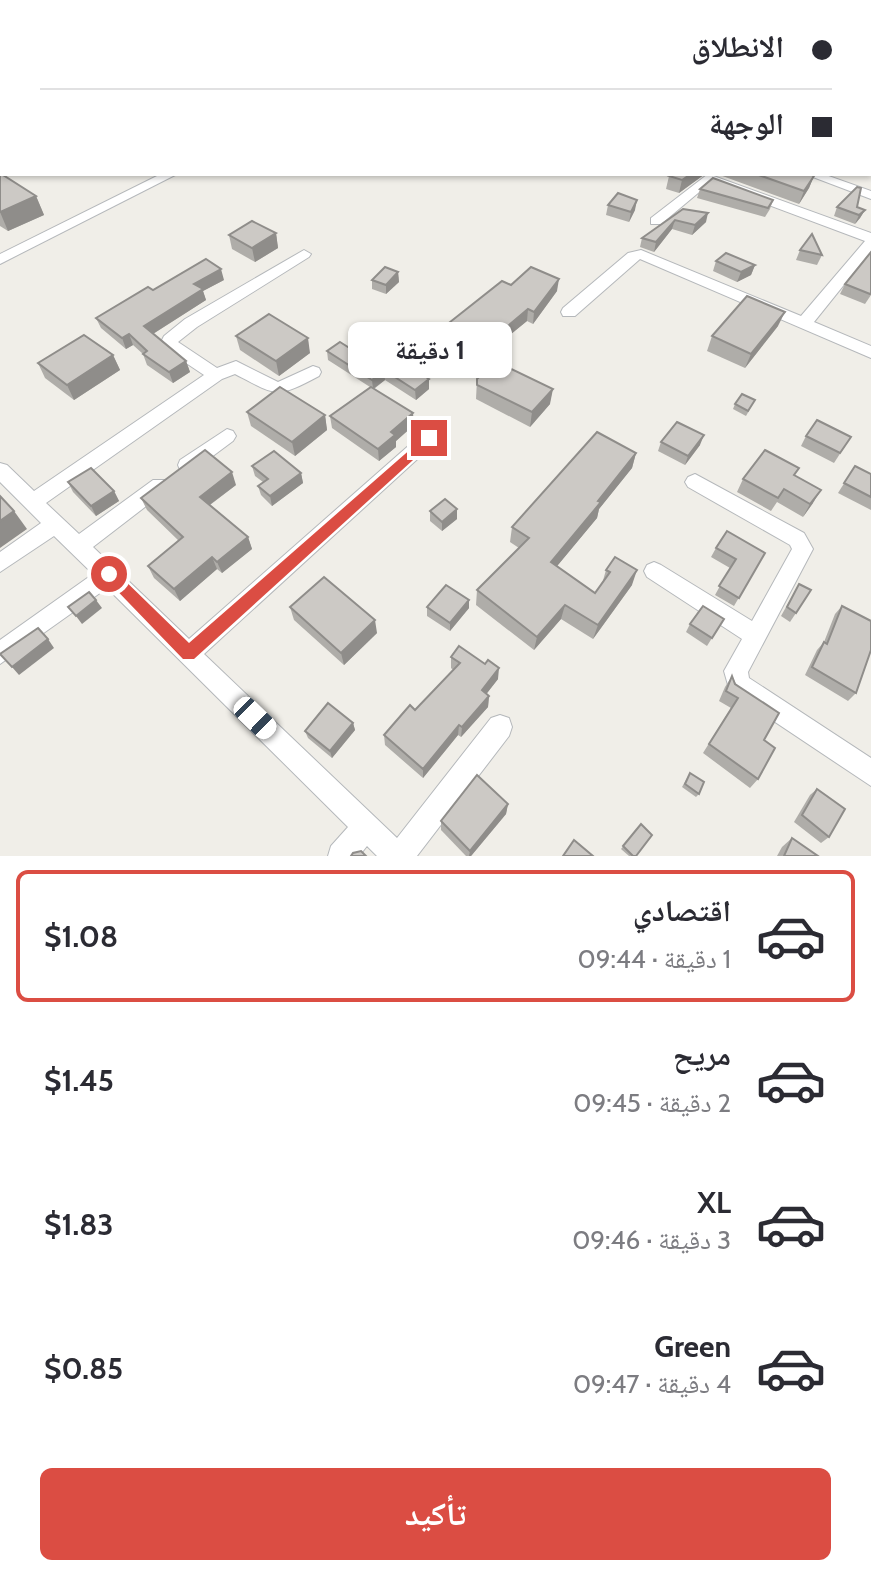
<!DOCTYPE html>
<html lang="ar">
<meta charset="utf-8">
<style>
body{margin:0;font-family:Cabin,"Noto Naskh Arabic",sans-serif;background:#f7f7f7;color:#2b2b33;direction:rtl;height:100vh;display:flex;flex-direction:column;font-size:30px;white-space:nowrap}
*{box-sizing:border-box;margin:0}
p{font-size:26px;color:#7c7c81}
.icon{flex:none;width:44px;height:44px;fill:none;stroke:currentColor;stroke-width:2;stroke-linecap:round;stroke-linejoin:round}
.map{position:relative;height:856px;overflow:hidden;direction:ltr}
.details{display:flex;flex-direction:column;background:#fff;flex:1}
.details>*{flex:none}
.hud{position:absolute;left:0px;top:0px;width:872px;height:176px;box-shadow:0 2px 6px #0004;direction:rtl;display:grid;align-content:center;height:176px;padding:0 40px;background:#fff}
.end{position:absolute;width:36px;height:36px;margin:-18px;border:10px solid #db4d43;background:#fff;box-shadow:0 0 0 4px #fff}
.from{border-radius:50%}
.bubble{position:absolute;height:56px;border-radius:12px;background:#fff;box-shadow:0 2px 6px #0004;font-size:26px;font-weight:700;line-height:56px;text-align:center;direction:rtl}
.car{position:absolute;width:24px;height:48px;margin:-24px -12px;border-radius:10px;box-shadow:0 0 6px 2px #0007;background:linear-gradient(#fff 24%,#345 0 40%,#fff 0 76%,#345 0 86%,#fff 0)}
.hud b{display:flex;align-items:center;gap:28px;height:76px;font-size:30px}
.hud b+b{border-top:2px solid #e1e1e2}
.hud i{width:20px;height:20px;background:#2b2b33}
ul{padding:14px 0 0;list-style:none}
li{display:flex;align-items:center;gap:24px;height:132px;margin:0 16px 12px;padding:0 24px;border:4px solid transparent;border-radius:12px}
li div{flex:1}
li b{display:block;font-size:30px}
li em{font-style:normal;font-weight:700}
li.on{border-color:#db4d43}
li>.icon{width:72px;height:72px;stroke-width:1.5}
.cta{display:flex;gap:16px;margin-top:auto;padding:16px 40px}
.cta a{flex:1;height:92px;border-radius:12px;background:#db4d43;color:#fff;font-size:32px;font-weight:700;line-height:92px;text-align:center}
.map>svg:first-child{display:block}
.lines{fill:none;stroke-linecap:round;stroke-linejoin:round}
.minor-casing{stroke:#b5b8bb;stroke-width:2}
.major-casing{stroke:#e6c26b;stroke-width:2}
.minor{fill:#fff;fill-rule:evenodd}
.major{fill:#f8edb5;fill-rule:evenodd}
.wall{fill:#afada9}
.shaded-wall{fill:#8f8d8a}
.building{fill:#ccc9c5;stroke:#8f8d8a;stroke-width:2}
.route{fill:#db4d43}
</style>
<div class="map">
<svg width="871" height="856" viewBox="0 0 871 856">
<rect width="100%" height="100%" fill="#f0eee8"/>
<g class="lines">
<g class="minor-casing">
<g id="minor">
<polygon points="0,0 9,0 11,2 2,4"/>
<polygon points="21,0 35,0 19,2"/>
<polygon points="301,0 314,0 316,2 303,2"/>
<polygon points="821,0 832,0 819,2"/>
<rect x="870" y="72" width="1" height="6"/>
<polygon points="161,174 177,174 0,264 0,254"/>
<polygon points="708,174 871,233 871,251 814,322 871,346 871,358 640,259 575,316 563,316 561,312 563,308 628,253 641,250 801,316 865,241 710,183 661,224 651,224 651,218"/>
<polygon points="805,174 823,174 871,191 871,199"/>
<path d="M304 250 311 254 309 257 197 327 178 342 217 368 236 361 278 382 313 366 319 368 321 372 319 376C276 399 277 396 235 374L222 379 46 503 79 534 153 480H167L170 485 167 490 93 547 189 639 423 433H435L438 438 435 443 204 654 397 838 491 718 500 715 509 718 512 727 509 736 417 856H377L367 846 359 856H328L331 846 348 827 107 588 0 664V640L93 574 54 536 0 572V552L41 523 0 482V463L7 465 34 491 204 375 165 349 162 340 164 336 185 319Z"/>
<polygon points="227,429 233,431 236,436 233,441 194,470 180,470 178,465 180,460"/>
<polygon points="695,474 804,533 813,549 748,672 749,678 871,758 871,786 730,692 724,671 742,639 647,577 644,571 647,565 654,562 661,565 752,621 792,549 790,545 688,487 685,482 688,477"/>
</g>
</g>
<g class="major-casing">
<polygon id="major" points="201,0 218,0 200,2"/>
</g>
<use href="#minor" class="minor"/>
<use href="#major" class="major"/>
</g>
<g class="wall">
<polygon points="332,0 366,0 361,2 332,2"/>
<polygon points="0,173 36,196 44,215 8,231 0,226"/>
<polygon points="705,174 679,193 666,189 669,176"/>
<polygon points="717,174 810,174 814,176 809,188 799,204"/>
<polygon points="700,189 773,200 770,209 765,217 697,198"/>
<polygon points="608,205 635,210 629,222 606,215"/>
<polygon points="837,207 857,207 865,210 860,218 855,224 834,216"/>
<polygon points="683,209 706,222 692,235 672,229 654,252 640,247 642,238"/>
<polygon points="276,233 278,248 255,262 232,249 229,235"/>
<polygon points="800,250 822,255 817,265 796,260"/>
<polygon points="871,252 871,295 865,304 840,294 845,284"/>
<polygon points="716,261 755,265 751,275 737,282 713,271"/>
<polygon points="398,272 399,282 386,294 372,289 372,280"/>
<polygon points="224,280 203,291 206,300 153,334 186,361 190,372 173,383 147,365 143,354 133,345 126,349 101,328 96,318 153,290"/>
<polygon points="511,285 557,291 533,324 527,321 482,358 445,338 445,326"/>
<polygon points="778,326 745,368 707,351 712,336"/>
<polygon points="236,336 310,353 279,376 240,350"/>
<polygon points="327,351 359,354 398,366 441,364 425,377 429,389 416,400 385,380 374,389 414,425 396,441 396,447 379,461 332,428 330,416 370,387 328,360"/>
<polygon points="113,355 120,370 74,400 45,378 38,363"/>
<polygon points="477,379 550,404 530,427 476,399"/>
<polygon points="755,400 746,416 733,409 735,404"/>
<polygon points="247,412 325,415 327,430 295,456 251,426"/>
<polygon points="806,436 845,446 834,463 801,446"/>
<polygon points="661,442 700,445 685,465 658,451"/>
<polygon points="636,453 632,468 599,509 597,518 557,566 595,593 602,584 606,570 632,585 593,639 561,619 534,650 476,605 477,590 519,548 510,542 512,527"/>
<polygon points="252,466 301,473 303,483 272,506 261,495 258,486 263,482 255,476"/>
<polygon points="855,466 871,474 871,510 838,493"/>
<polygon points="795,475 813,503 803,517 777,502 771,511 737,492 743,479"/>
<polygon points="68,482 114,491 119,501 96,516 73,492"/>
<polygon points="236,485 210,505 248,537 252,549 222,573 217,569 180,601 154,578 148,566 179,541 147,510 141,498"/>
<polygon points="457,509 457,519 442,531 430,521 430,511"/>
<polygon points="716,548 765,553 734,606 715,595 730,568 711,557"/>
<polygon points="799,584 796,613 790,622 781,616"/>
<polygon points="469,600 469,608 450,631 427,616 427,607"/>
<polygon points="842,606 856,693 848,701 805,675 817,650 824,642 835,614"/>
<polygon points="290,607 377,633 344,665 294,620"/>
<polygon points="724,619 707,646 686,632 690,624"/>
<polygon points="451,657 498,679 486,694 489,696 488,707 461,737 458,735 423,778 385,745 384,735 415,710 453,670 451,668"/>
<polygon points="732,676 764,740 758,779 750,788 703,753 731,708 719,701 725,687"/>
<polygon points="353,723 355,730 332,758 308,738 305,731"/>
<polygon points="690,773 699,794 696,797 682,787"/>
<polygon points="817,789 829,837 821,843 794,822 810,795"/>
<polygon points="508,804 506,814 471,856 466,856 441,830 441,821"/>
<polygon points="641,824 636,856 629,856 621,849"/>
<polygon points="792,838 818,856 777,856 782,847"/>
</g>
<g class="shaded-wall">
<polygon points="156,0 189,0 183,2 155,2"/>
<polygon points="348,0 366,0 361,2 348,2"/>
<polygon points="691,174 705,174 679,193 682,180"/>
<polygon points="814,176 809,188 799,204 804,191"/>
<polygon points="36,196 44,215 8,231 0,212"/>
<polygon points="637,200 635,210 629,222 631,212"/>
<polygon points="865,210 860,218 855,224 859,215"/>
<polygon points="708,213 706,222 692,235 695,225"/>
<polygon points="675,220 672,229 654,252 656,242"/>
<polygon points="276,233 278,248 255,262 252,248"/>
<polygon points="755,265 751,275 737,282 741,272"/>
<polygon points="221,269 224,280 203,291 206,300 148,337 144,326 194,284"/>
<polygon points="398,272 399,282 386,294 386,285"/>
<polygon points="559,279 557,291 533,324 534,312"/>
<polygon points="528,309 527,321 482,358 483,347"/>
<polygon points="785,312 778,326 745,368 751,354"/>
<polygon points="129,334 133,345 126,349 122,338"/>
<polygon points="308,338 310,353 279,376 276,361"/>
<polygon points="441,354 441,364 418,382 418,372"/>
<polygon points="113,355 120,370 74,400 67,385"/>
<polygon points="186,361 190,372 173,383 169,372"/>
<polygon points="384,370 385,380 373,389 372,380"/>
<polygon points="429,379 429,389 416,400 415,390"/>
<polygon points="553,389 550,404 530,427 532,412"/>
<polygon points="413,413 414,425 396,441 396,447 379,461 378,449 391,432"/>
<polygon points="325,415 327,430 295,456 292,442"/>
<polygon points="704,435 700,445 685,465 688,456"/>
<polygon points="636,453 632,468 599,509 597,518 548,577 551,562"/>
<polygon points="232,472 236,485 204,509 200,497"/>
<polygon points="301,473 303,483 272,506 270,496"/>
<polygon points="821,490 813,503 803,517 810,504"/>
<polygon points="114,491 119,501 96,516 91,506"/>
<polygon points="457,509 457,519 442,531 442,522"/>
<polygon points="14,511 27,529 0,548 0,521"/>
<polygon points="248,537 252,549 222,573 217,562"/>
<polygon points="212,557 217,569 180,601 174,589"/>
<polygon points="637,570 632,585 593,639 598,625"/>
<polygon points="96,600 102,608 82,624 76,616"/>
<polygon points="469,600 469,608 450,631 450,623"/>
<polygon points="565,605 561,619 534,650 537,637"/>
<polygon points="375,620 377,633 344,665 341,653"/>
<polygon points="48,639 54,648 19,675 12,667"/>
<polygon points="499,668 498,679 481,701 482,690"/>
<polygon points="489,696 488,707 461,737 462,727"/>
<polygon points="353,723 355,730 332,758 330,751"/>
<polygon points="459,725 458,735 423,778 423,769"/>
<polygon points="508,804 506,814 471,856 469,856 470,851"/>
</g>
<g class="building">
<polygon points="40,0 157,0 159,1 155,2 33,2"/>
<polygon points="666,0 698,0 705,1 704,2 662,2"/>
<polygon points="0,173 36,196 0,212"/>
<polygon points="672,174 691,174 682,180 669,176"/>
<polygon points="756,174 810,174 814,176 804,191"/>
<polygon points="713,178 773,200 768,208 700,189"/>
<polygon points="857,187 861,188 857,207 865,210 859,215 837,207"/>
<polygon points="618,193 637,200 631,212 608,205"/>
<polygon points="683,209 708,213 695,225 675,220 656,242 642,238"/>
<polygon points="252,221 276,233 252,248 229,235"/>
<polygon points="812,234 822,255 800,250"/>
<polygon points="871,252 871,293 870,294 845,284"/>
<polygon points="726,253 755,265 741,272 716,261"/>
<polygon points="206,259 221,269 194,284 203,289 144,326 186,361 169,372 143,354 147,351 129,334 122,338 96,318 148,287 153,290"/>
<polygon points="385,267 398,272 386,285 372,280"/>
<polygon points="531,267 559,279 534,312 528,309 483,347 445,326 502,281 511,285"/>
<polygon points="747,296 785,312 751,354 712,336"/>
<polygon points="269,314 308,338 276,361 236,336"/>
<polygon points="84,335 113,355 67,385 38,363"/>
<polygon points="340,342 359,354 368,347 398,366 425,345 441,354 418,372 429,379 415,390 384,370 372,380 327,351"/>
<polygon points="495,361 553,389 532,412 477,385 477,379"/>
<polygon points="280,387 325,415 292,442 247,412"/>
<polygon points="371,387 413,413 391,432 395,435 378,449 330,416"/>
<polygon points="742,394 755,400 748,411 735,404"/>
<polygon points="817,420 851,437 840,453 806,436"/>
<polygon points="677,422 704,435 688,456 661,442"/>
<polygon points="597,432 636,453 598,501 601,502 551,562 595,593 610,572 606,570 615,557 637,570 598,625 565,605 537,637 477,590 529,538 512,527"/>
<polygon points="205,450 232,472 200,497 248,537 217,562 212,557 174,589 148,566 183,537 141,498"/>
<polygon points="765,450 799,468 794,475 821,490 810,504 784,489 778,498 743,479"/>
<polygon points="274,451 301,473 270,496 258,486 268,479 252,466"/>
<polygon points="855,466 871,474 871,497 844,483"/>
<polygon points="91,468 114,491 91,506 68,482"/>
<polygon points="0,496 14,511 0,521"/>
<polygon points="445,499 457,509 442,522 430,511"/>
<polygon points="727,531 765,553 739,598 719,586 736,559 716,548"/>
<polygon points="324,577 375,620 341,653 290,607"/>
<polygon points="799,584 811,590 796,613 787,607"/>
<polygon points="446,585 469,600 450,623 427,607"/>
<polygon points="89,592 96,600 76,616 68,607"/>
<polygon points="703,606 724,619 712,638 690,624"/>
<polygon points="842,606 871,621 871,650 856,693 812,667 824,642 827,644"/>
<polygon points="38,628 48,639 12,667 0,654"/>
<polygon points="459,646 485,664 488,660 499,668 482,690 489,696 462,727 459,725 423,769 384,735 410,705 415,710 460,663 451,657"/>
<polygon points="732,676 735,684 779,713 764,740 775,748 758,779 709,744 738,698 726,691"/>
<polygon points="328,703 353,723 330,751 305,731"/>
<polygon points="690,773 704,782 699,794 685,784"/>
<polygon points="477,775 508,804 470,851 441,821"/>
<polygon points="817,789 845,809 829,837 802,815"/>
<polygon points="641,824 652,835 636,856 633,856 623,846"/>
<polygon points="792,838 818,856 784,856"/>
<polygon points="574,840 593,856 563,856"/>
<polygon points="361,851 366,856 351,856 353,853"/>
</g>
<polygon class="route" points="429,433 436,438 434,441 194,659 183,659 101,574 109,568 114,570 189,643"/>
</svg>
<i class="end from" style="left:109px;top:574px"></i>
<i class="end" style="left:429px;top:438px"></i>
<div class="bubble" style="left:348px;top:322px;width:164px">1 دقيقة</div>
<i class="car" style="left:255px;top:718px;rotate:134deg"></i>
<div class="hud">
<b><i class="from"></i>الانطلاق</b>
<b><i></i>الوجهة</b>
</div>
</div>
<section class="details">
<ul>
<li class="on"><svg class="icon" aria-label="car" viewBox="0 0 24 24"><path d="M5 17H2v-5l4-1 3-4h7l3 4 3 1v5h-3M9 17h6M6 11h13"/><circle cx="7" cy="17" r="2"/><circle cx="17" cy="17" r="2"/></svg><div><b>اقتصادي</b><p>1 دقيقة · 09:44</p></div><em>$1.08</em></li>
<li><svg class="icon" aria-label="car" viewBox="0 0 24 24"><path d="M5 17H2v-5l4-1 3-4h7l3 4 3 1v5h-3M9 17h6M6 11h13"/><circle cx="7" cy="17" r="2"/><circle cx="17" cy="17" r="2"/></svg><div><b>مريح</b><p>2 دقيقة · 09:45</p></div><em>$1.45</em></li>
<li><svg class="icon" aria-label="car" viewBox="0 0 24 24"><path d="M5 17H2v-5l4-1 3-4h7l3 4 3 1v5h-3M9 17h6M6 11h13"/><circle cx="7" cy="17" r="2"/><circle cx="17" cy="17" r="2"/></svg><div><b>XL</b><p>3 دقيقة · 09:46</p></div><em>$1.83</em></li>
<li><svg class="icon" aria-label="car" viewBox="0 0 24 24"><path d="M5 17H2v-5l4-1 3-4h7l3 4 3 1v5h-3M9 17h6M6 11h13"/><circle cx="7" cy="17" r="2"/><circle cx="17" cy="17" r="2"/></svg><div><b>Green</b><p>4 دقيقة · 09:47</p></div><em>$0.85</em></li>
</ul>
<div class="cta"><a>تأكيد</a></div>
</section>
